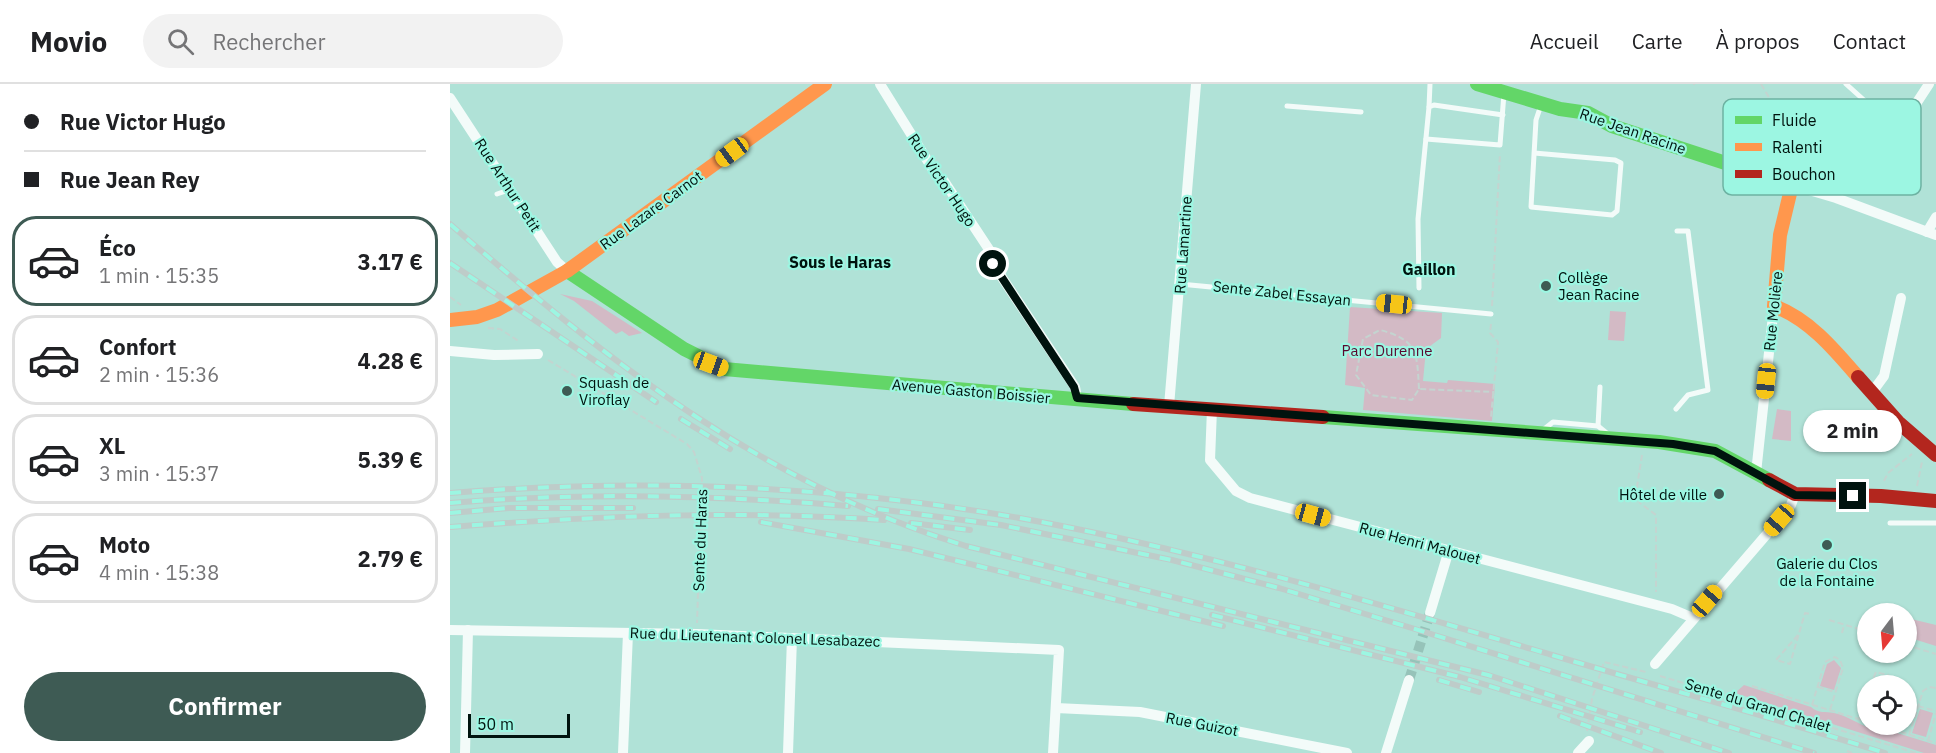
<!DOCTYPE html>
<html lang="fr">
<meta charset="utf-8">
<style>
body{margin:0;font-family:"IBM Plex Sans",sans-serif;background:#f2f2f2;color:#202124;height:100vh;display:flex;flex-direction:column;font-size:22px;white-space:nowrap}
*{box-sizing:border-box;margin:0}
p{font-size:20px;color:#757577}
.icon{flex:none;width:33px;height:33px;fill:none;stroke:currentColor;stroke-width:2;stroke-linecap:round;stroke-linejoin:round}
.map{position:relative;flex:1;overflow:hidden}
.drawer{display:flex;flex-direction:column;background:#fff;width:450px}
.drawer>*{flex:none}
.top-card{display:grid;align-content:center;height:132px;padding:0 24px;background:#fff}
.needle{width:39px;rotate:196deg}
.tools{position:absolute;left:1407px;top:519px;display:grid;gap:12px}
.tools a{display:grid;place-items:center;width:60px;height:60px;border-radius:50%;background:#fff;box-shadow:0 2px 4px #0004;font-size:30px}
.scale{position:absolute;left:18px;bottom:15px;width:102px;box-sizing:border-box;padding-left:6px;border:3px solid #00130e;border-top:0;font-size:16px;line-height:21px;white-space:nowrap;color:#00130e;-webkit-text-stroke:4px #9cf6e2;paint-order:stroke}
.end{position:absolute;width:27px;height:27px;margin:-14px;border:8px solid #00130e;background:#fff;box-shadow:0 0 0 3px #fff}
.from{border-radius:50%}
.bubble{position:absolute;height:42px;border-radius:21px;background:#fff;box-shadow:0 2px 4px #0004;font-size:20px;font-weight:800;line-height:42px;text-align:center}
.car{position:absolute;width:18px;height:36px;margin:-18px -9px;border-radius:8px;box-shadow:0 0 4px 2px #0007;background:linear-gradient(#f5c518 24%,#345 0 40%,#f5c518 0 76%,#345 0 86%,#f5c518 0)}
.top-card b{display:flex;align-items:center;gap:21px;height:57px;font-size:22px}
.top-card b+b{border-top:2px solid #e0e0e0}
.top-card i{width:15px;height:15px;background:#202124}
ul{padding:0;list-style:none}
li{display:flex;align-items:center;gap:18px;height:90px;margin:0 12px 9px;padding:0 12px;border:3px solid #e0e0e0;border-radius:24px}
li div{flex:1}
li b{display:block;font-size:22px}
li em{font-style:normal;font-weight:800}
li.on{border-color:#3e5b54}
li>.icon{width:54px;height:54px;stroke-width:1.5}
.primary-button{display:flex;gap:12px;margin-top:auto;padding:12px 24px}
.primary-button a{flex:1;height:69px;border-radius:36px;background:#3e5b54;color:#fff;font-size:24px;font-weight:800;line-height:69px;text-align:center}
header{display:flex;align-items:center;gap:36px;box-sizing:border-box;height:84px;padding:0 30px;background:#fff;border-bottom:2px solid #e0e0e0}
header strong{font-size:28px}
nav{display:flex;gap:33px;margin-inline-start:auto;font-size:21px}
.search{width:420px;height:54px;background:#f2f2f2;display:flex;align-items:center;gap:15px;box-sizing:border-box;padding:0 21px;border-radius:33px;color:#757577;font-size:22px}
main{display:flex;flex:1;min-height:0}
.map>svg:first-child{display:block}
.green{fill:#d3bac5}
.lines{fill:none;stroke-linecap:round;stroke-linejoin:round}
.street-tunnel{stroke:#96c3b9;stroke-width:10;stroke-dasharray:10 5;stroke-linecap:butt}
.path{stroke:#c4d4d0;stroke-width:2;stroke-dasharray:6 3;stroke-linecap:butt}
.lane{stroke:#f3fbf9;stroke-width:5}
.street{stroke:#f3fbf9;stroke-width:10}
.fast{stroke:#63d668;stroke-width:14}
.slow{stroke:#ff974d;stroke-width:14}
.jam{stroke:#b3261e;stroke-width:14}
.rail-casing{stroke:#beccc9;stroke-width:6}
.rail{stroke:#9cf6e2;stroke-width:4;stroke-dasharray:11;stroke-linecap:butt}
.route{stroke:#00130e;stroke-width:8}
.poi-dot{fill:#3e5b54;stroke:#9cf6e2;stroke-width:2}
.labels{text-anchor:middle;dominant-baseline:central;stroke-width:4.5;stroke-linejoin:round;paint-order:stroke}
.street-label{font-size:15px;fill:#00130e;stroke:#9cf6e2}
.poi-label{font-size:15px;fill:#00130e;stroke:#9cf6e2;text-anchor:start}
.park-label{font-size:15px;fill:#59092f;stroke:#9cf6e2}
.neighbourhood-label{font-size:16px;font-weight:bold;fill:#00130e;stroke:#9cf6e2}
.key{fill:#9cf6e2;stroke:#6db2a2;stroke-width:1.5}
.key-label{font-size:16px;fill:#00130e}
</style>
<header>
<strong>Movio</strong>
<div class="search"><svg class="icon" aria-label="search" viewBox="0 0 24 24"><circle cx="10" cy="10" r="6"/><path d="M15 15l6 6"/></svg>Rechercher</div>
<nav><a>Accueil</a><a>Carte</a><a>À propos</a><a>Contact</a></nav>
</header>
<main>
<section class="drawer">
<div class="top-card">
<b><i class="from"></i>Rue Victor Hugo</b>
<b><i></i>Rue Jean Rey</b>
</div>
<ul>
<li class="on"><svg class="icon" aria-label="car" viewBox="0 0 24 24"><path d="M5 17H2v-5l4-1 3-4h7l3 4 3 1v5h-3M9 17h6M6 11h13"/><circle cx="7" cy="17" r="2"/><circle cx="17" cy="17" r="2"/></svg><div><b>Éco</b><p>1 min · 15:35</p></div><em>3.17 €</em></li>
<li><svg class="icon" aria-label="car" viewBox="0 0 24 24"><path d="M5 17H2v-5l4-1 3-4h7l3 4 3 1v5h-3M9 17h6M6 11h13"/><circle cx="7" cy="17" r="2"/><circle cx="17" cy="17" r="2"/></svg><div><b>Confort</b><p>2 min · 15:36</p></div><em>4.28 €</em></li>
<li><svg class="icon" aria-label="car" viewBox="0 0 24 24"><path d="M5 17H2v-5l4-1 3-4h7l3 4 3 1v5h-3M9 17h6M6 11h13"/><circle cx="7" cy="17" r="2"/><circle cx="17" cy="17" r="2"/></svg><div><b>XL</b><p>3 min · 15:37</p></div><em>5.39 €</em></li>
<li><svg class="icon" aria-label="car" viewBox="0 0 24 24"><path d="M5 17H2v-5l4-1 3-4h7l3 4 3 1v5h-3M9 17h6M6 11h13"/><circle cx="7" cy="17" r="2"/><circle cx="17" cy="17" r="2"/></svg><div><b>Moto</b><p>4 min · 15:38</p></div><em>2.79 €</em></li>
</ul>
<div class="primary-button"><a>Confirmer</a></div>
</section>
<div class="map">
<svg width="1486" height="669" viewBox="0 0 1486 669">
<rect width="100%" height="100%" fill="#b0e2d7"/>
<g class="green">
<polygon points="110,210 142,217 192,249 179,252 172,247 166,250 124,217"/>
<polygon points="900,223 992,229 991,254 976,265 973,297 997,299 998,296 1045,300 1042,337 913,326 915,304 895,301"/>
<polygon points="1160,227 1176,228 1174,257 1158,256"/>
<polygon points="1327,325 1341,327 1341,357 1322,355"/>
<polygon points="1457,534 1486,541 1486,562 1457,553"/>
<polygon points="1384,576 1391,584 1384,606 1370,602 1377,580"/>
<path d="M1294 601 1361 623C1369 630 1375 627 1384 629 1398 632 1408 640 1420 644L1428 643 1486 661V669H1474L1285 609Z"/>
<polygon points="1470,625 1483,629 1476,653 1462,649"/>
</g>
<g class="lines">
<polyline class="street-tunnel" points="959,596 980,529"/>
<g class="path">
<path d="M1311 0 1335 40C1352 44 1375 53 1389 35 1393 30 1394 20 1398 14"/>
<polyline points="1244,1 1244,0"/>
<polyline points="0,213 11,221"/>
<polyline points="1042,222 1050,69"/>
<polyline points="1041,240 1040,249 1048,258 1041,333"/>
<polyline points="38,244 50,245 70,258"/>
<polyline points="98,276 237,360 244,368 252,394 247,539"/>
<path d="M969 305C967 269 968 256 930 246L913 255 906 291 921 311 962 316 969 305 1044 308"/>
<polyline points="1192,371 1186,409 1190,419 1206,431 1206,508"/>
<polyline points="1434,397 1438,389 1462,370"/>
<polyline points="1467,402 1472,378"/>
<polyline points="1379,536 1409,545"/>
<polyline points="1392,549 1394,541"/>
<polyline points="1348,551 1326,576 1340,580 1355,529 1360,530"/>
<polyline points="1456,561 1486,570"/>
<polyline points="1210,592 1466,669"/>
<polyline points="1302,602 1418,638"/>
<polyline points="1420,602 1426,588 1438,591 1441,602"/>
<polyline points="1368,603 1385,608"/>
<polyline points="1362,621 1375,578 1385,573 1390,576 1393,584 1380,626"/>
<polyline points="1468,622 1486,627"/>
<polyline points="1409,634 1418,608"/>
<polyline points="1425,640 1486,659"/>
<polyline points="1137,647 1142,615 1154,578 1196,588"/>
<polyline points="1459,651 1473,607 1479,603 1486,604"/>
<polyline points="1478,657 1486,629"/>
<polyline points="1397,667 1402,669"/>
</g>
<g class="lane">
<polyline points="1396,0 1415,17 1431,45"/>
<polyline points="837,22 911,28"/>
<polyline points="979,23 980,0"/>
<polyline points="976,55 1050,61 1054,9"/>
<polyline points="1084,69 1165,76 1171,79 1167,127 1162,131 1081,123 1086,36 1091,21"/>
<polyline points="47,110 59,106"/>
<polyline points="730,200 1041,230"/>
<polyline points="969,204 968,135 979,23 984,21 1053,31"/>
<polyline points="1226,325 1238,311 1258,306 1238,147 1227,147"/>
<polyline points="1148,342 1150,303"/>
<polyline points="1093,346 1103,338 1148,342 1159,351"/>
<polyline points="1440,439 1486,439"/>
</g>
<g class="street">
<polyline points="430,0 487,92 494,97 540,167 543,180 625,303 627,314"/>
<polyline points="0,14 107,178 117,187"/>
<polyline points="1342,101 1386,114 1486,151"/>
<polyline points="1364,106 1368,89 1375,78 1462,26 1479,0"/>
<polyline points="1477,148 1486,133"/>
<polyline points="0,267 44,271 88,270"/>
<polyline points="1423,307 1434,292 1451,214"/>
<polyline points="719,322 746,0"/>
<polyline points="762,325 760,376 786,407 800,414 1222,525 1243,534"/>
<polyline points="1306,389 1324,222"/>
<polyline points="980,529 999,466"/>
<polyline points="0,546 247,550 609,566 603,669"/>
<polyline points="1205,580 1329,436 1341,421 1345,410"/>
<polyline points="606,624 690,628 897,669"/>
<polyline points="15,669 18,546"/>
<polyline points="173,669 178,549"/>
<polyline points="338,669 342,554"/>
<polyline points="936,669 959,596"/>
<polyline points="1128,669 1139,657"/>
</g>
<g class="fast">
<polyline points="1027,0 1110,25 1138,29 1162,42 1297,86"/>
<polyline points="117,187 234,265 274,285 683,320"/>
<polyline points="873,333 1209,358 1265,367 1319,396"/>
</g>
<g class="slow">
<path d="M1297 86 1342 101 1330 151 1324 222C1359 235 1384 265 1408 293"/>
<polyline points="0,236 27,233 47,226 117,187 375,0"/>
</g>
<g class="jam">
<polyline points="1408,293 1448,338 1486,371"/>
<polyline points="683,320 873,333"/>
<polyline points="1319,396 1345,410 1431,412 1486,417"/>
</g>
<g class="rail-casing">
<g id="rail">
<path d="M0 140C159 278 311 399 516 462L1038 591 1279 669"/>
<polyline points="0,179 206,318"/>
<polyline points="231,335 280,365"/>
<path d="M0 409C206 393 414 402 617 443 781 476 942 524 1102 571 1213 604 1325 634 1435 669"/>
<path d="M0 419C133 408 266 411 398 422"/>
<polyline points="428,425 551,441 722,476 829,504 965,545 1364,669"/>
<polyline points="0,429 59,424 183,424"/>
<polyline points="311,438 459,465 773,542"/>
<polyline points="461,439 520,446"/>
<path d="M0 443C144 432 289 426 434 436"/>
<polyline points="762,531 1010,593 1190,648"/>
<polyline points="989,596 1029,608"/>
<polyline points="1110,632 1211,669"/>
</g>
</g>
<use href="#rail" class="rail"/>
</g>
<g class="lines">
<polyline class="route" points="543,180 624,303 627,314 1223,360 1265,367 1345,411 1403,412"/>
</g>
<g class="poi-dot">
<circle cx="1096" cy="202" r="6"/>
<circle cx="117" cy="307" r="6"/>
<circle cx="1269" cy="410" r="6"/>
<circle cx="1377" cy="461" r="6"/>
</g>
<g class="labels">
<g class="street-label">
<text transform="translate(1183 47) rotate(19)">Rue Jean Racine</text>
<text transform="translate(492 96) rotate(56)">Rue Victor Hugo</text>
<text transform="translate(58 101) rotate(57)">Rue Arthur Petit</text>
<text transform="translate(201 126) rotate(-36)">Rue Lazare Carnot</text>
<text transform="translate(733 161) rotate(-86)">Rue Lamartine</text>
<text transform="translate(832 209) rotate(6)">Sente Zabel Essayan</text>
<text transform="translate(1323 227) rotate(-84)">Rue Molière</text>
<text transform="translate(521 307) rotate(5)">Avenue Gaston Boissier</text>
<text transform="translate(250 456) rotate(-88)">Sente du Haras</text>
<text transform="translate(970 459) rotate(15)">Rue Henri Malouet</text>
<text transform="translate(305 553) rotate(2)">Rue du Lieutenant Colonel Lesabazec</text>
<text transform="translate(1308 621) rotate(17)">Sente du Grand Chalet</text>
<text transform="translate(752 640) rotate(11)">Rue Guizot</text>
</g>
<g class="poi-label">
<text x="1108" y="193">Collège<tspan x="1108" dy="17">Jean Racine</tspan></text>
<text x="129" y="298">Squash de<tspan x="129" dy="17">Viroflay</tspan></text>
<text x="1257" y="410" text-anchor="end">Hôtel de ville</text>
<text x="1377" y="479" text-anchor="middle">Galerie du Clos<tspan x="1377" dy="17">de la Fontaine</tspan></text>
</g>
<g class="park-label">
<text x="937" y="266">Parc Durenne</text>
</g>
<g class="neighbourhood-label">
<text x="390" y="178">Sous le Haras</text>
<text x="979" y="185">Gaillon</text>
</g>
</g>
<rect x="1273" y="15" width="198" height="96" rx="9" class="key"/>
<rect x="1285" y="32" width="27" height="8" fill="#63d668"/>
<rect x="1285" y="59" width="27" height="8" fill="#ff974d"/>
<rect x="1285" y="86" width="27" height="8" fill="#b3261e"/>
<g class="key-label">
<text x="1322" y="42">Fluide</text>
<text x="1322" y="69">Ralenti</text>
<text x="1322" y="96">Bouchon</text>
</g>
</svg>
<div class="tools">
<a><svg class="needle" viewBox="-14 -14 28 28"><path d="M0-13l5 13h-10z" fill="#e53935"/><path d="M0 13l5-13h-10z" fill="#757577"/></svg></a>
<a><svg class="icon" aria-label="locate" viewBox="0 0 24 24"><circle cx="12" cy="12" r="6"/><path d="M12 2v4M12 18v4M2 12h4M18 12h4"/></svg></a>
</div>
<div class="scale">50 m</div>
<i class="end from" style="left:543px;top:180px"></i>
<i class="end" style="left:1403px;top:412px"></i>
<div class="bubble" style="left:1353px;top:326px;width:99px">2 min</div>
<i class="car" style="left:282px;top:68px;rotate:234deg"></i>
<i class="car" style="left:944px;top:220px;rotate:276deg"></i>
<i class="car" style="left:261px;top:280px;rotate:110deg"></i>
<i class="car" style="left:1316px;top:297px;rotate:186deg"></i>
<i class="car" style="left:863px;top:431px;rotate:105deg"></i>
<i class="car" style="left:1329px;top:436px;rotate:221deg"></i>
<i class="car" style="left:1257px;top:517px;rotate:41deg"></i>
</div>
</main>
